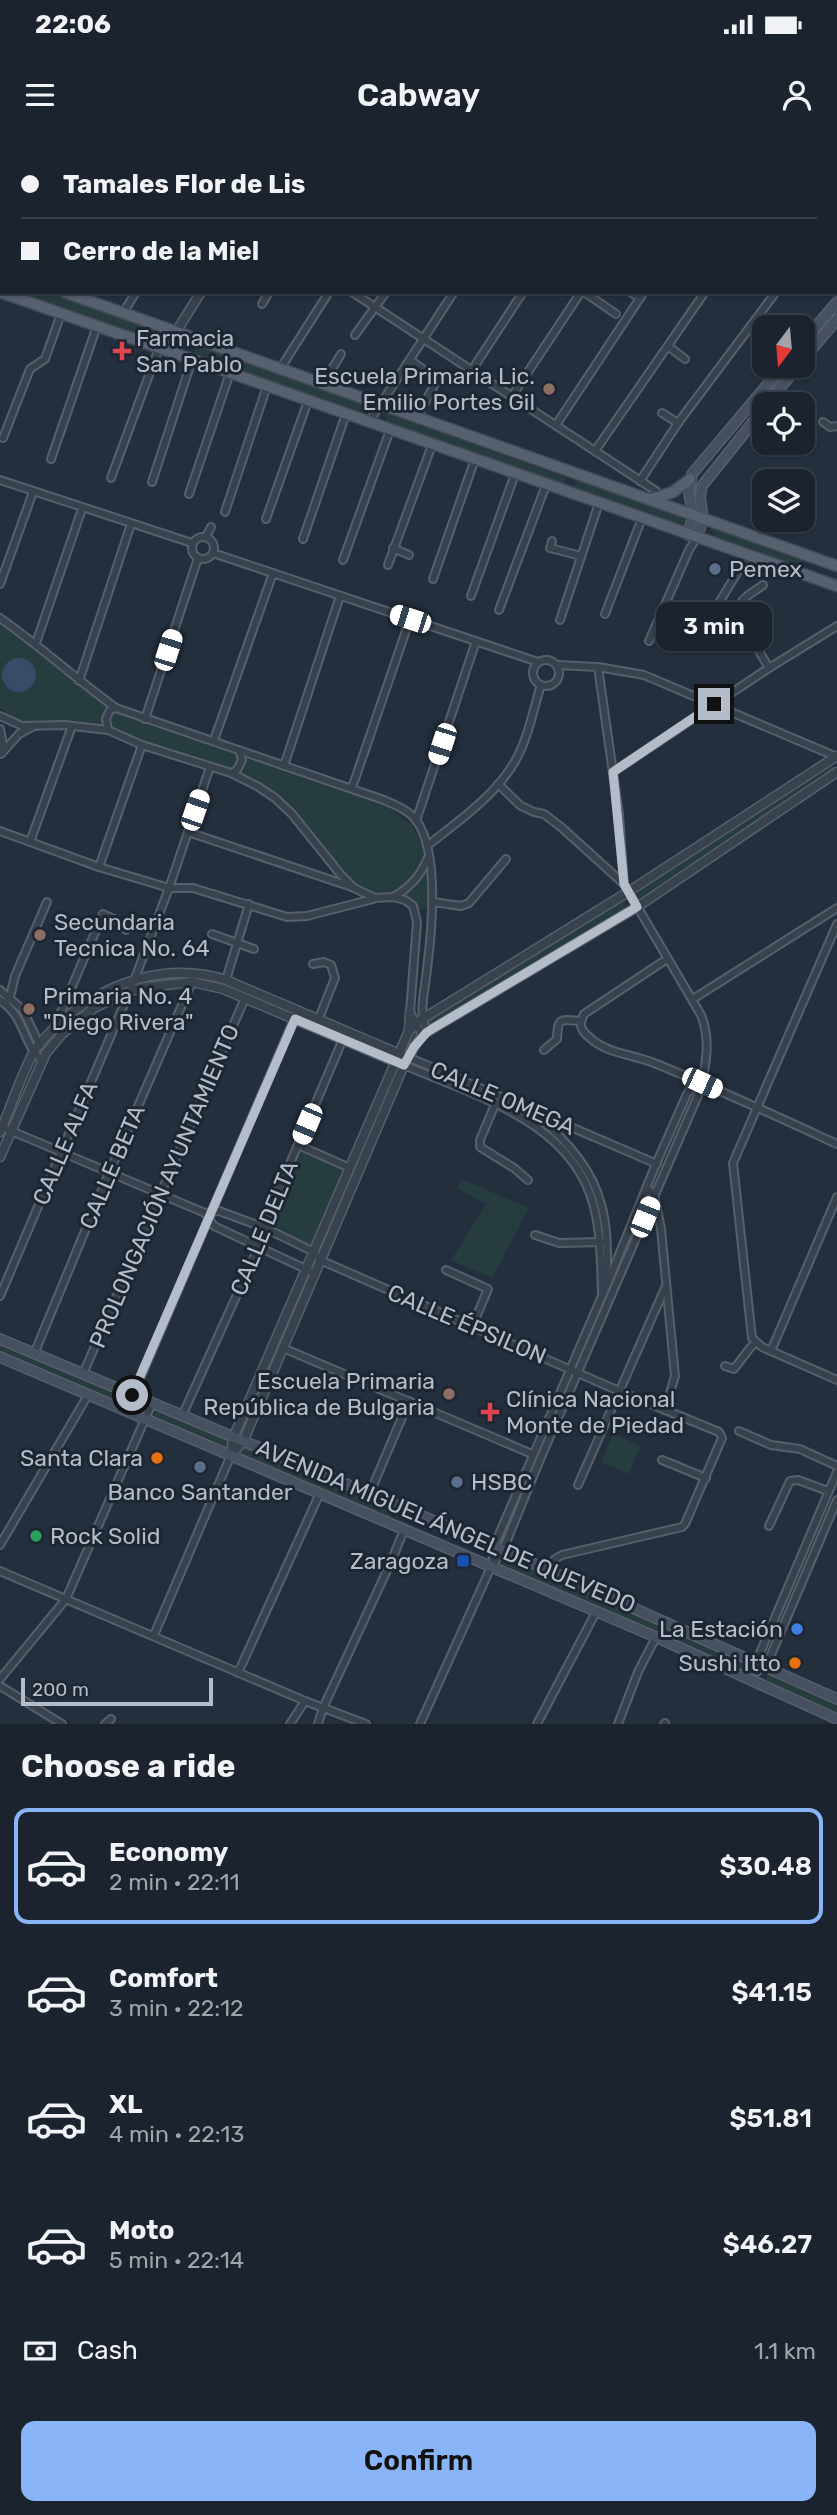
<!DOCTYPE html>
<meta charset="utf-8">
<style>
body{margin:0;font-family:Rubik,sans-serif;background:#242b36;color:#f1f3f6;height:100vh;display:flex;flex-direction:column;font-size:26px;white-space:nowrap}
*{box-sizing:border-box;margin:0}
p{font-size:23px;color:#a0a4aa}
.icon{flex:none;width:38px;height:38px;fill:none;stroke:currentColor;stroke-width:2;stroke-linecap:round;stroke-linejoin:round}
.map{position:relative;height:1584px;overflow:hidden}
.details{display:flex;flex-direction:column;background:#1b232e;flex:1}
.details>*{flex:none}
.top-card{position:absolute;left:0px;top:0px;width:838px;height:154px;box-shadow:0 2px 5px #0004,0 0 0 2px #39404a;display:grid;align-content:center;height:154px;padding:0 21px;background:#1b232e}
.needle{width:46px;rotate:196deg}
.tools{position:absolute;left:752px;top:175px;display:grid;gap:14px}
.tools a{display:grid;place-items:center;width:63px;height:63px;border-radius:14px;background:#1b232e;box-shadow:0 2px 5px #0004,0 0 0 2px #39404a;font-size:35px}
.scale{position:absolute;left:21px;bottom:18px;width:192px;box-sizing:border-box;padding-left:7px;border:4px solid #b4bcc9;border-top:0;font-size:19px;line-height:24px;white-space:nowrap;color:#b4bcc9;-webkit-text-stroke:5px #1d2633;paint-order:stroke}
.end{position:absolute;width:32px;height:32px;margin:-16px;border:9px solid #b4bcc9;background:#111;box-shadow:0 0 0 4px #111}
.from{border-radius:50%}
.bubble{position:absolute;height:49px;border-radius:14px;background:#1b232e;box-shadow:0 2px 5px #0004,0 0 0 2px #39404a;font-size:23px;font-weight:600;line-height:49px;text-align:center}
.car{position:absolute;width:21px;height:42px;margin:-21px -10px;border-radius:9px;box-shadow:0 0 5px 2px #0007;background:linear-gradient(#fff 24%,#345 0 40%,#fff 0 76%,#345 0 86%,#fff 0)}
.top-card b{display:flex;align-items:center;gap:24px;height:66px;font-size:26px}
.top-card b+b{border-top:2px solid #39404a}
.top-card i{width:18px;height:18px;background:#f1f3f6}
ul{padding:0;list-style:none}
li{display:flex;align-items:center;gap:21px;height:116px;margin:0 14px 10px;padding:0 7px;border:4px solid transparent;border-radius:14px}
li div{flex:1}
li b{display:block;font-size:26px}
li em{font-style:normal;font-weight:600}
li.on{border-color:#8ab4f8}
li>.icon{width:63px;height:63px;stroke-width:1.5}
h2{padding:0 21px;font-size:32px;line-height:84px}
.pay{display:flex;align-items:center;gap:18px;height:77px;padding:0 21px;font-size:26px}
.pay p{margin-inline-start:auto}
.action{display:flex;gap:14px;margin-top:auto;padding:14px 21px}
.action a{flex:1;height:80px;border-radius:14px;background:#8ab4f8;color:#111;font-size:28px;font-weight:600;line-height:80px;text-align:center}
.status{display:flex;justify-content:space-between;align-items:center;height:49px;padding:0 35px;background:#1b232e;direction:ltr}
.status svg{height:19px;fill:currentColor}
header{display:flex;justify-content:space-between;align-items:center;height:91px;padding:0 21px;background:#1b232e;font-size:32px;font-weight:600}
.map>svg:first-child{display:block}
.green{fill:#263c3f}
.water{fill:#394c67}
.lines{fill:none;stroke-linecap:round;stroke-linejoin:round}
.minor-casing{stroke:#565f6c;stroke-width:10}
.tertiary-casing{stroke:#565f6c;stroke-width:11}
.secondary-casing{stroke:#565f6c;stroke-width:12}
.primary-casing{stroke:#414a57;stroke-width:13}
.minor{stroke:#38414e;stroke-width:6}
.tertiary{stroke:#38414e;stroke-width:8}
.secondary{stroke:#465061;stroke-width:9}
.primary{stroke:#56606e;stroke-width:10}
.route{stroke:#b4bcc9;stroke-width:9}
.health-dot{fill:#e0444e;stroke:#1d2633;stroke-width:2.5}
.education-dot{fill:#8d6e63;stroke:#1d2633;stroke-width:2.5}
.service-dot{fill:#5c6f8a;stroke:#1d2633;stroke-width:2.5}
.food-dot{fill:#e8710a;stroke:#1d2633;stroke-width:2.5}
.leisure-dot{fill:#2e9e5b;stroke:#1d2633;stroke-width:2.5}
.transit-dot{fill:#1a4fb4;stroke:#1d2633;stroke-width:2.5}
.shop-dot{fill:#3f7fe0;stroke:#1d2633;stroke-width:2.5}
.labels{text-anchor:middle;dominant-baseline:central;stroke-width:6;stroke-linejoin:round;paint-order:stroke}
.poi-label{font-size:23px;fill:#b4bcc9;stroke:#1d2633;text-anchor:start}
.street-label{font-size:23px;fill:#b4bcc9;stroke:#1d2633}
</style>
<div class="status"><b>22:06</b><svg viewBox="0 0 49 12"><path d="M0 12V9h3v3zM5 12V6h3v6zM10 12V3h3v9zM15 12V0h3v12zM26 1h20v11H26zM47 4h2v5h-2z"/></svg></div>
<header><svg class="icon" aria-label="menu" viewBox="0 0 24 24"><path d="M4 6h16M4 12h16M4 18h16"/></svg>Cabway<svg class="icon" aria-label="person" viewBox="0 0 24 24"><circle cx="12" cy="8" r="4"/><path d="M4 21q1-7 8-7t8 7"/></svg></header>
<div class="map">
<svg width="837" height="1584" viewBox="0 0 837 1584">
<rect width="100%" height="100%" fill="#242f3e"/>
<g class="green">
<polygon points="19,152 47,152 157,191 150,198"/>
<polygon points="195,205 361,260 364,266 359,271 194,215"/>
<polygon points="387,273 567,338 563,344 387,281 384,275"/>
<polygon points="578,340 685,379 683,387 573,346"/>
<polygon points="708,385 803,421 800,427 715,396"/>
<polygon points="0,482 35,505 76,543 115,569 351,650 386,666 411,684 425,711 423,727 418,735 396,753 369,755 355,746 335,726 299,679 252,642 142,604 107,589 76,581 33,583 15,579 0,568"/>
<polygon points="833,625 837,629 639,758 636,753"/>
<polygon points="428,726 428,769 420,770 400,756 422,739"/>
<polygon points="624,760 626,768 428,886 425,879"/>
<polygon points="297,1010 345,1030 310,1107 272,1090 274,1066"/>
<polygon points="461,1039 529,1068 492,1138 451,1120 486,1064 457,1048"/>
<polygon points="0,1204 147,1267 144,1273 0,1212"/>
<polygon points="156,1269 228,1300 227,1309 153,1277"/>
<polygon points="613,1294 641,1306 629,1334 601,1322"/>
<polygon points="244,1306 393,1372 390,1380 240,1314"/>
<polygon points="505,1416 745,1522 741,1531 500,1427"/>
<polygon points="768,1534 837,1566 837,1573 765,1541"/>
</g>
<circle class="water" cx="19" cy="535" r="17"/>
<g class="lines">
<g class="minor-casing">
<g id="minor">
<polyline points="121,0 123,2"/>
<polyline points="43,2 45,0"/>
<polyline points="174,2 176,0"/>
<polyline points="235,2 236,0"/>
<polyline points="366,2 368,0"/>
<polyline points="429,2 430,0"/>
<polyline points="487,2 488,0"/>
<polyline points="555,2 556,0"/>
<polyline points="623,2 625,0"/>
<polyline points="776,2 776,0"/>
<polyline points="836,16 837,14"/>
<polyline points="0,70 2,67"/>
<polyline points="352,152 656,351"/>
<polyline points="584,152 616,174"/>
<polyline points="630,152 640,158"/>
<polyline points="262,164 269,152"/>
<polyline points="123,173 136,152"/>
<polyline points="355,195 386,152"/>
<polyline points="669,207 685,219"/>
<polyline points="410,220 428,233"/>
<polyline points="280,229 329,152"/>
<polyline points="472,230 523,152"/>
<polyline points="323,244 341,214"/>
<polyline points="512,256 581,152"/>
<polyline points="662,273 678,283"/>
<polyline points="417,277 436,242"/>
<polyline points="369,282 454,152"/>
<polyline points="823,282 830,287 837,286"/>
<polyline points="556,285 644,152"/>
<polyline points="3,298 30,229 45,219 61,174"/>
<polyline points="595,311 705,152"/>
<polyline points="51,319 97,186"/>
<polyline points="111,338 159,208"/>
<polyline points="0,340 192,403"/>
<polyline points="640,341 678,283 776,152"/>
<polyline points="152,342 192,220"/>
<polyline points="189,354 230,233"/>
<polyline points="225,372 267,246"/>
<polyline points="266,379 308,261"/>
<circle cx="203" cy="408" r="11"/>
<polyline points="206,397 211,387"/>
<polyline points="303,399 346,274"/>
<polyline points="552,401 550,408 581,416"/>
<polyline points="393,408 409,415"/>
<polyline points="213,413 538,522"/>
<polyline points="343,420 390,290"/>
<polyline points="388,425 432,305"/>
<polyline points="433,439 475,319"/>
<polyline points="0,444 33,352"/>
<path d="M763 445C751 454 735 460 739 477L769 528"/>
<polyline points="471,456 515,334"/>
<polyline points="499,470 546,345"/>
<polyline points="605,474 642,378"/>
<path d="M0 478C40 506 76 539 116 568L384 660C395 665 408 670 416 680 440 713 432 790 427 829 425 850 418 872 427 892"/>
<polyline points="560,480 599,363"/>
<polyline points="703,489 748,415"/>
<polyline points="649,501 689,410 697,397"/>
<polyline points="36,503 82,369"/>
<circle cx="546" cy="533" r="13"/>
<polyline points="557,525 598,527 644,535 837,617"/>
<polyline points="598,527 619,675 624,744"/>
<polyline points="79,541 131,384"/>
<polyline points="0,576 22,586 65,585 108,590 142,605 231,633 257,646 275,658 292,674 341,735 354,748 375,758 393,757 405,760 413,766 417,782 410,872 422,895"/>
<polyline points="145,579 198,418"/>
<polyline points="0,589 3,604 2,611"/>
<polyline points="108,590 106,579 110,570 116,568"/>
<polyline points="214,600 273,433"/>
<polyline points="1,614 19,594 34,586"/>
<polyline points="284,626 340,456"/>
<polyline points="613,632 769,528 837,486"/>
<polyline points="231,633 237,630 242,620 239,610"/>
<polyline points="352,648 410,479"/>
<polyline points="416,681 476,501"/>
<polyline points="0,691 99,727 169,748 193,748 287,777 307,776 373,759"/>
<polyline points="188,692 352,747"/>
<polyline points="30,702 72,586"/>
<path d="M427 706C457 682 494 657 514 623 528 600 533 570 541 545"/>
<polyline points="99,727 142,605"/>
<path d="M393 757C411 747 420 736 428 718"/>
<polyline points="433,762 461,766 469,763 506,719"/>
<polyline points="837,784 733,1023 752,1198 762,1207 837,1240"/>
<polyline points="212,794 254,809"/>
<path d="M667 819 584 874C579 884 580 890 589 897 607 914 632 914 654 923 716 948 776 976 837 1004"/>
<polyline points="313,824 324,822 331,825 335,838 319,878"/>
<polyline points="226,840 249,764"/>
<polyline points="0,850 23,870 40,906"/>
<polyline points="693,859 837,768"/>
<path d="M0 860C26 878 21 900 41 920"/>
<polyline points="5,863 10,857 15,836 47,762"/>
<polyline points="55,886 103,774 116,780 126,790"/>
<path d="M544 910 557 899C558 878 559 879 580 881"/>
<polyline points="408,917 657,1024"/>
<path d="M404 925C475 956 573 981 594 1067 601 1094 601 1124 602 1152"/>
<polyline points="496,962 480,1000 480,1007 514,1028 528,1040"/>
<path d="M538 977C565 999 592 1029 601 1064 608 1088 607 1115 607 1140"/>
<polyline points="2,987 205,1073 214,1086 310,1131"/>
<polyline points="298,1005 350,1028"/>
<polyline points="646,1048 654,1054 661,1089 675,1236 665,1270"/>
<polyline points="205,1073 219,1071 265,1088 314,1112 320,1120 619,1251 719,1292 722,1298 685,1384 682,1387 562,1415 555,1419 547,1429"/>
<polyline points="535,1095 559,1103 602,1102"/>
<polyline points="446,1130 488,1149 472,1187"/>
<polyline points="0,1156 134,841 169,748 210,627"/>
<polyline points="283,1208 532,1314"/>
<polyline points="771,1211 837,1057"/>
<polyline points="34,1214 109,1033 192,842"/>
<polyline points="725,1226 734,1229 750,1208 756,1202"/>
<polyline points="83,1234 245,858"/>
<polyline points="133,1255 298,870"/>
<polyline points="182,1276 259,1106 271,1068 343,899"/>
<polyline points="739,1291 771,1305 800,1309 837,1326"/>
<polyline points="662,1320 706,1338"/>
<polyline points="578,1345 665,1148"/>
<polyline points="369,1355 409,1261"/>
<polyline points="769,1386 790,1341 798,1340 828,1351"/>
<polyline points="0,1405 88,1255"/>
<polyline points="492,1425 494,1406 608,1142 656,1024 687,954 703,931"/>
<polyline points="0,1431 305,1561 366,1584"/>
<polyline points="154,1495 231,1315"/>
<polyline points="765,1529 837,1360"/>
<polyline points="757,1532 754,1527 837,1332"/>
<polyline points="238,1533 320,1353"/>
<polyline points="0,1539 66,1459 152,1263"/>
<polyline points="0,1546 62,1584"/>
<polyline points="105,1584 111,1579"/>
<polyline points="290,1584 305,1561"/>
<polyline points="318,1584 323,1568 391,1422 404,1390"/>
<path d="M420 1584 491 1427 503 1410 541 1317 700 951C706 925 711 900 701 875L624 744 561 687 544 674 534 672 521 666 498 644"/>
<polyline points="537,1584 596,1472"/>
<polyline points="618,1584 638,1532 656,1497"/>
<polyline points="664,1584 665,1583"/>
</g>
</g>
<g class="tertiary-casing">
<g id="tertiary">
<polyline points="676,0 679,2"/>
<polyline points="301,2 303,0"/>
<polyline points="836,73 837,73"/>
<polyline points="171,213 176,192 201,152"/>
<polyline points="409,890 410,872"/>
<path d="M0 992C11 967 20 938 33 913 40 901 52 890 62 881 107 841 168 822 226 840L402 915"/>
<polyline points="0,1017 46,913 62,894 94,868 130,851 146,847 192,842 223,849 398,923"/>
<polyline points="231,1315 233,1298 408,893 416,883 628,752 837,616"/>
<polyline points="231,1315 243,1302 401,932 414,907 422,895 637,767 837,632"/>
</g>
</g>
<g class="secondary-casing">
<g id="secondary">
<polyline points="803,202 837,162"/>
<polyline points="803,220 837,179"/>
<polyline points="767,264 798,226"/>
<polyline points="688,395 693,375 689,353 692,334 783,226"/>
<polyline points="697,397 703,379 700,357 702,346 765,267"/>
<polyline points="0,1199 503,1410 837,1559"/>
<polyline points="0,1217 656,1497 837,1579"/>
</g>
</g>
<g class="primary-casing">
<g id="primary">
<polyline points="0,130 2,130"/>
<polyline points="0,152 837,446"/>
<polyline points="64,152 837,426"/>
<polyline points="651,359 673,352 690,339"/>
</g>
</g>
<use href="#minor" class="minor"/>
<use href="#tertiary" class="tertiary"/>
<use href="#secondary" class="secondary"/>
<use href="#primary" class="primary"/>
</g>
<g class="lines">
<polyline class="route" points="132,1255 295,879 404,925 414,907 427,892 637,767 624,744 613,632 714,564"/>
</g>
<g class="health-dot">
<path d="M118.5 200.5h7v7h7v7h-7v7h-7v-7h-7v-7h7z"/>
<path d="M486.5 1261.5h7v7h7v7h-7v7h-7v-7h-7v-7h7z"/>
</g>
<g class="education-dot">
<circle cx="549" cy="249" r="7"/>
<circle cx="40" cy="795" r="7"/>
<circle cx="29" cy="869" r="7"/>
<circle cx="449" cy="1254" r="7"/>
</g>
<g class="service-dot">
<circle cx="715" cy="429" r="7"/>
<circle cx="200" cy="1327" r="7"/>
<circle cx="457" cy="1342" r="7"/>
</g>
<g class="food-dot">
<circle cx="157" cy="1318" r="7"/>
<circle cx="795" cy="1523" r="7"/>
</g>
<circle class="leisure-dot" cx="36" cy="1396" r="7"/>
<rect class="transit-dot" x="456" y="1414" width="14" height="14" rx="3.5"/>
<circle class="shop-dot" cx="797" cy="1489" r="7"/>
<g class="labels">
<g class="poi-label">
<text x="136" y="198">Farmacia<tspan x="136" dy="26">San Pablo</tspan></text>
<text x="535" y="236" text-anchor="end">Escuela Primaria Lic.<tspan x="535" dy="26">Emilio Portes Gil</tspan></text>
<text x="729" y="429">Pemex</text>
<text x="54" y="782">Secundaria<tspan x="54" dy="26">Tecnica No. 64</tspan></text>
<text x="43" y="856">Primaria No. 4<tspan x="43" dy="26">"Diego Rivera"</tspan></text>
<text x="435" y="1241" text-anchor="end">Escuela Primaria<tspan x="435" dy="26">República de Bulgaria</tspan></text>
<text x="506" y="1259">Clínica Nacional<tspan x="506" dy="26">Monte de Piedad</tspan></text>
<text x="143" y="1318" text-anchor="end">Santa Clara</text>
<text x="471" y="1342">HSBC</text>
<text x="200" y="1352" text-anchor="middle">Banco Santander</text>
<text x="50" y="1396">Rock Solid</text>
<text x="449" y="1421" text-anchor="end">Zaragoza</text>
<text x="783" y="1489" text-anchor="end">La Estación</text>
<text x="781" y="1523" text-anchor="end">Sushi Itto</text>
</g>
<g class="street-label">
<text transform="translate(503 958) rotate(23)">CALLE OMEGA</text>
<text transform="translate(65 1003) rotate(-67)">CALLE ALFA</text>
<text transform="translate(112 1027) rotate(-67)">CALLE BETA</text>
<text transform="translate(164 1046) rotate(-67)">PROLONGACIÓN AYUNTAMIENTO</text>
<text transform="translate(264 1088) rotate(-68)">CALLE DELTA</text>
<text transform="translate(467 1184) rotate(23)">CALLE ÉPSILON</text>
<text transform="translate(446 1386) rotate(23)">AVENIDA MIGUEL ÁNGEL DE QUEVEDO</text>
</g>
</g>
</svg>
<div class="tools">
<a><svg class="needle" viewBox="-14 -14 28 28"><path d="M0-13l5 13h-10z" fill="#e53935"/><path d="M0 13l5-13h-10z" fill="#a0a4aa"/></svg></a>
<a><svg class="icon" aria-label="locate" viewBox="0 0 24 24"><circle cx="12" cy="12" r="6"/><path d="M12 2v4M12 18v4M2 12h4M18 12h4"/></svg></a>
<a><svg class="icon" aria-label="layers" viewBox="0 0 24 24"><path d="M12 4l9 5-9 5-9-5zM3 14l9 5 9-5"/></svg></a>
</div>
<div class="scale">200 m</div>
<i class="end from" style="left:132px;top:1255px"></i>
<i class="end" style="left:714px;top:564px"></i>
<div class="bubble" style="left:656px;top:462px;width:116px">3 min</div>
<i class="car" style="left:410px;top:479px;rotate:288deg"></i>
<i class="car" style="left:168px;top:510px;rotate:18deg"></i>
<i class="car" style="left:442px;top:604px;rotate:198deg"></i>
<i class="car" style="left:195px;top:670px;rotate:19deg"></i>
<i class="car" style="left:702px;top:943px;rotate:115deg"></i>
<i class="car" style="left:307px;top:984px;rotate:203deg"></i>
<i class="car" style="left:645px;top:1077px;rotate:22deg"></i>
<div class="top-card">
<b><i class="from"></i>Tamales Flor de Lis</b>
<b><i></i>Cerro de la Miel</b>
</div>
</div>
<section class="details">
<h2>Choose a ride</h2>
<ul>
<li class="on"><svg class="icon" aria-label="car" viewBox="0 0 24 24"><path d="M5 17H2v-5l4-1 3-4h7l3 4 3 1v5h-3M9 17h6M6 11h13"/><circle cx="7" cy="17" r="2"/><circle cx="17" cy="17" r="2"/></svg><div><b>Economy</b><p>2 min · 22:11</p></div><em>$30.48</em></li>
<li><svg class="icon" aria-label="car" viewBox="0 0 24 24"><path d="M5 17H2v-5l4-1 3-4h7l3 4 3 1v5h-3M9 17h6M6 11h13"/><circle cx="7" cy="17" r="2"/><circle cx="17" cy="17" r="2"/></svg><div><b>Comfort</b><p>3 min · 22:12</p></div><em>$41.15</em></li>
<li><svg class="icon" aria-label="car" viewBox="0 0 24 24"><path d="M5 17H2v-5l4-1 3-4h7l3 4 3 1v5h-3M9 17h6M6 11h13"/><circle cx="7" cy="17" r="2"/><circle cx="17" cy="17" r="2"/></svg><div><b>XL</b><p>4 min · 22:13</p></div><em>$51.81</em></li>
<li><svg class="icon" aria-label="car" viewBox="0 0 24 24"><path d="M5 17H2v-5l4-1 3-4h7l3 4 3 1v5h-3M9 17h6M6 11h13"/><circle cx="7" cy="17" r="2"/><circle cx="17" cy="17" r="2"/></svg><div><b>Moto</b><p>5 min · 22:14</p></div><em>$46.27</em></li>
</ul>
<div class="pay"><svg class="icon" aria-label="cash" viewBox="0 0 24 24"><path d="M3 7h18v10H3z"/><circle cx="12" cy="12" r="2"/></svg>Cash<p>1.1 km</p></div>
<div class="action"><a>Confirm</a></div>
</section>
